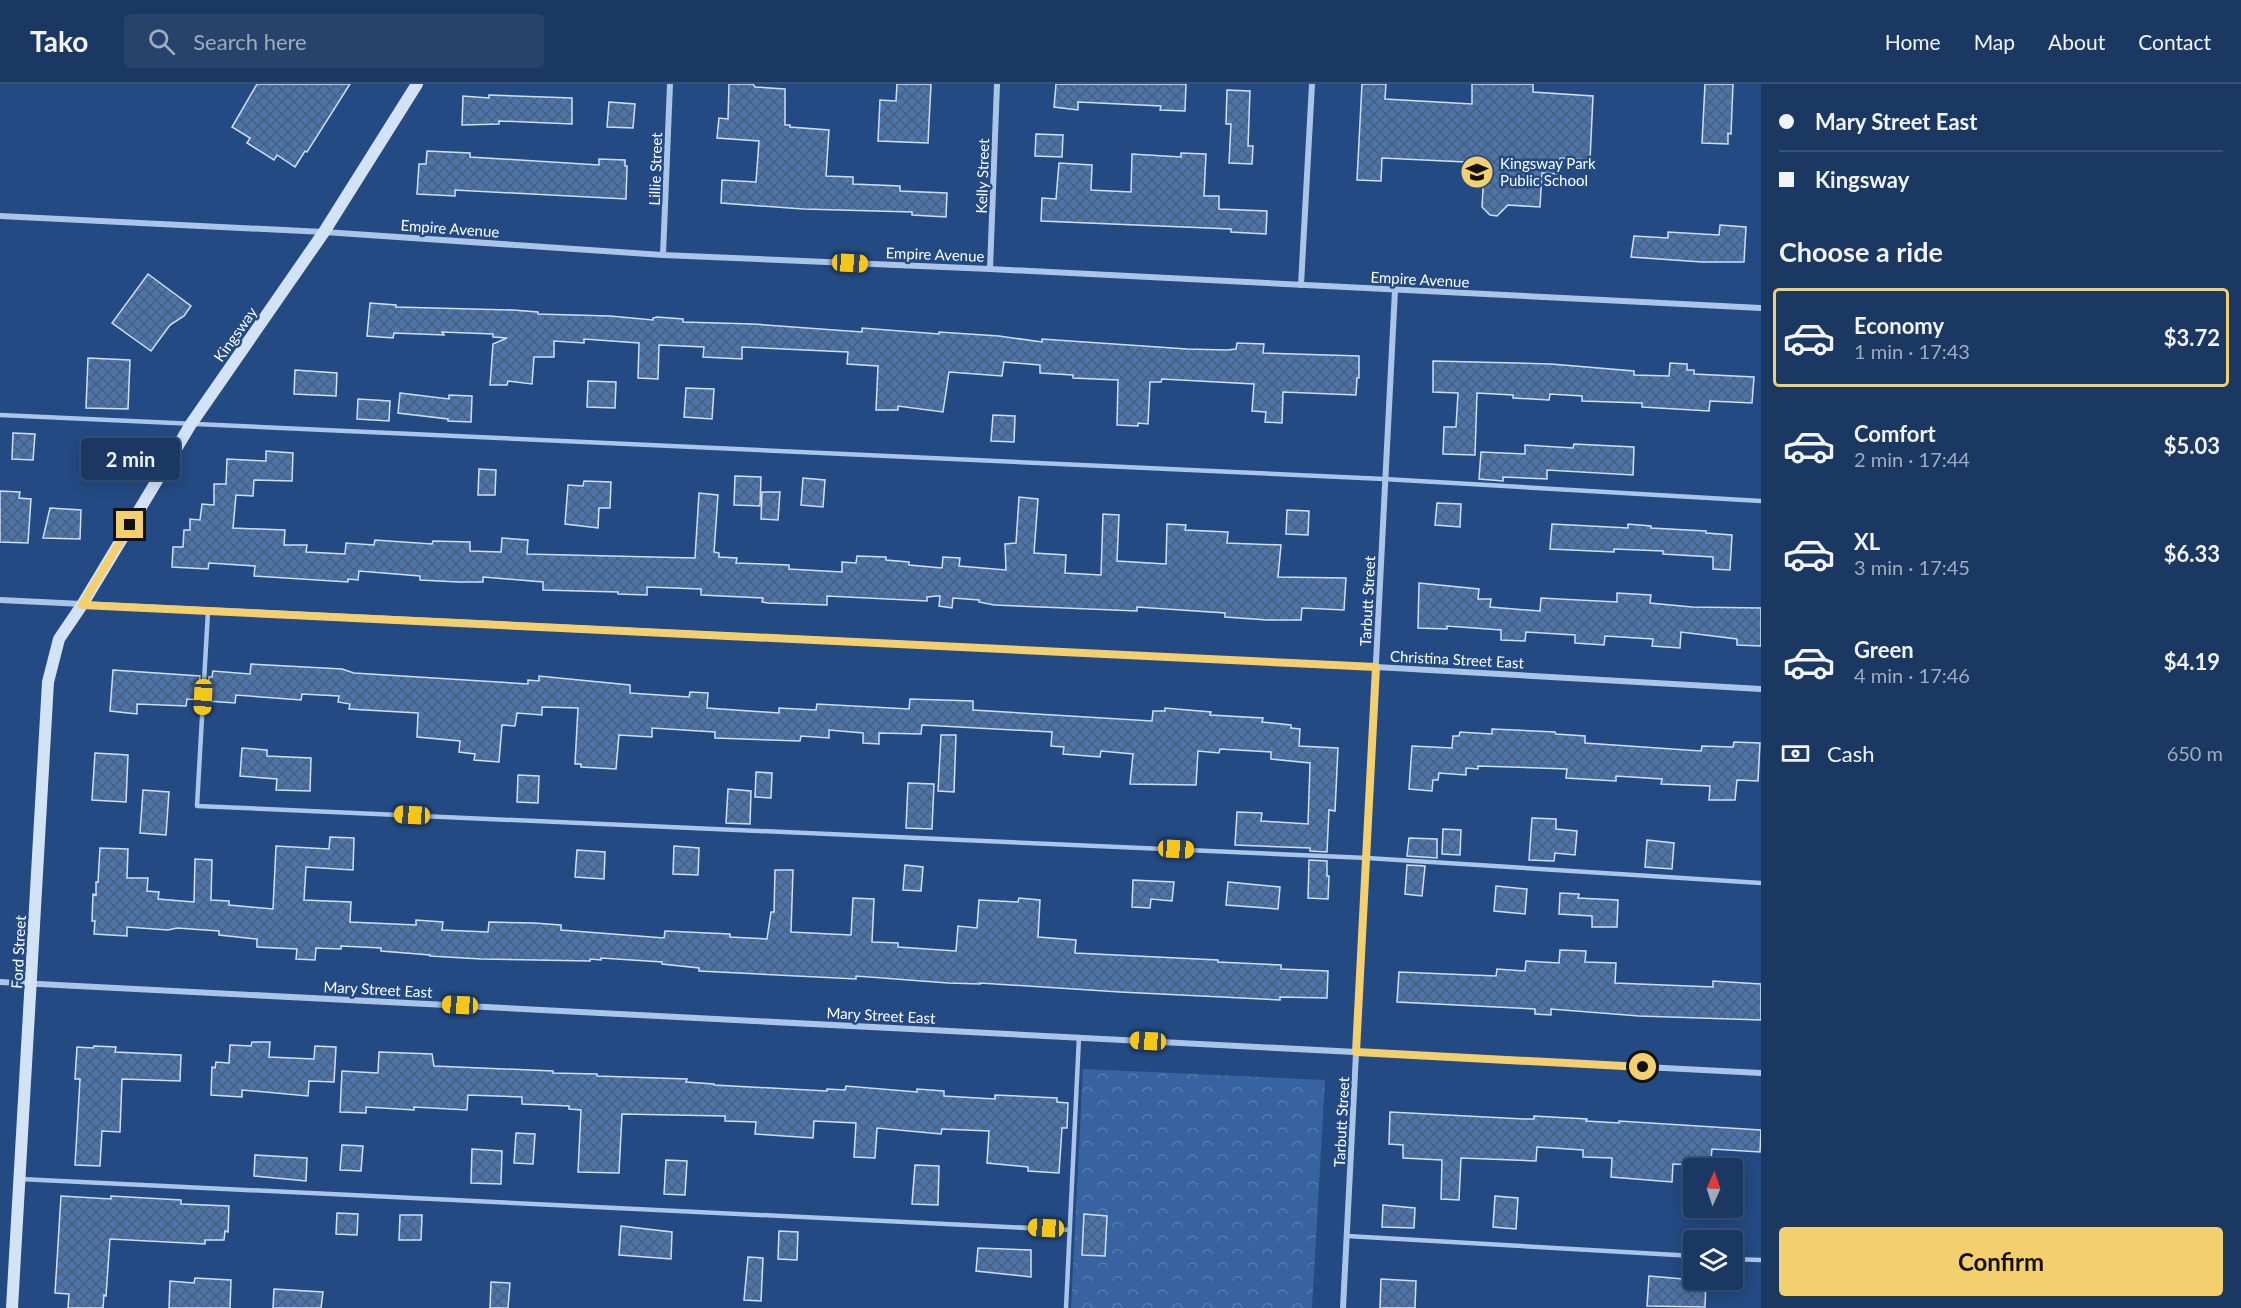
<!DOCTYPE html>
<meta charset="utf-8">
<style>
body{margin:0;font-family:Lato,sans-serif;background:#27436b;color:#f1f3f6;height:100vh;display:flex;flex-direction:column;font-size:22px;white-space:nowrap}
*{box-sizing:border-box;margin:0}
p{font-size:20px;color:#9facbe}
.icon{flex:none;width:33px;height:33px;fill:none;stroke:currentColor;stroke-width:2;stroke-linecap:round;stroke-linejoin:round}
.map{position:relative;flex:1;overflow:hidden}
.drawer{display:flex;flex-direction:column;background:#1a3862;width:480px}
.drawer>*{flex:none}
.hud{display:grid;align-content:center;height:132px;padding:0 18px;background:#1a3862}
.needle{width:39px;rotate:3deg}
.controls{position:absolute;left:1683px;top:1074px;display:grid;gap:12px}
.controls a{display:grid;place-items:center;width:60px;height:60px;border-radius:6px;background:#1a3862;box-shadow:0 3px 15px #0003,0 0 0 2px #385277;font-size:30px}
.end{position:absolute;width:27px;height:27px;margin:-14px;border:8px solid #f3cf6d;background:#111;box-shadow:0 0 0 3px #111}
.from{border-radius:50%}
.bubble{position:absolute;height:42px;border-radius:6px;background:#1a3862;box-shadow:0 3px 15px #0003,0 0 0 2px #385277;font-size:20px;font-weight:700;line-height:42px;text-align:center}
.car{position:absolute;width:18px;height:36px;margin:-18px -9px;border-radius:8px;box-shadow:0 0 4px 2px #0007;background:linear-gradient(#f5c518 24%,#345 0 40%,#f5c518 0 76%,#345 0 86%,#f5c518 0)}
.hud b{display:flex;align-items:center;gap:21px;height:57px;font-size:22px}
.hud b+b{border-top:2px solid #385277}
.hud i{width:15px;height:15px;background:#f1f3f6}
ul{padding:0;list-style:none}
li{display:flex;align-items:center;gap:18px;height:99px;margin:0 12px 9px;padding:0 6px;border:3px solid transparent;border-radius:6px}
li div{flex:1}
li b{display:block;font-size:22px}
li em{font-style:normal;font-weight:700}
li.on{border-color:#f3cf6d}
li>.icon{width:54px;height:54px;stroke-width:1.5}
h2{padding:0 18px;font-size:27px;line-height:72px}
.pay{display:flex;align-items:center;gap:15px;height:66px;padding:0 18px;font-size:22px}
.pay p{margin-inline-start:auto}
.button{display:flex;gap:12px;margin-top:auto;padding:12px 18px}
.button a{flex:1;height:69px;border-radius:6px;background:#f3cf6d;color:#111;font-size:24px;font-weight:700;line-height:69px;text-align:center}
header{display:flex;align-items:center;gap:36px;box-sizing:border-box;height:84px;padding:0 30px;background:#1a3862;border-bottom:2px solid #385277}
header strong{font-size:28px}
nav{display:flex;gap:33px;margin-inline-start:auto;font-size:21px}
.search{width:420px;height:54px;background:#27436b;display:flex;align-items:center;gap:15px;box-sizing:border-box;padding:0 21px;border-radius:6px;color:#9facbe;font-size:22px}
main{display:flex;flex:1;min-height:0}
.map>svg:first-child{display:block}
.forest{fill:url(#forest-crowns)}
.building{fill:url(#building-cross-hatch);stroke:#cedff6;stroke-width:1.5}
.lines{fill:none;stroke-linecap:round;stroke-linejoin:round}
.service{stroke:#aac5e8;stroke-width:4.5}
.minor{stroke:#aac5e8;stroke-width:6}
.secondary{stroke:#d4e2f6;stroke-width:12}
.route{stroke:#f3cf6d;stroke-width:8}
.labels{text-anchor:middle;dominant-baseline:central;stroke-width:5;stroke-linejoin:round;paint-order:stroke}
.poi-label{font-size:15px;fill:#fff;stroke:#234a82;text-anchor:start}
.street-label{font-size:15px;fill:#fff;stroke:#234a82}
</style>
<header>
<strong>Tako</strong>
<div class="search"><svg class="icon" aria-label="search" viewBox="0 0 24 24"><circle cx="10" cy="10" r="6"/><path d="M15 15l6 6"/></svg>Search here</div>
<nav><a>Home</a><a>Map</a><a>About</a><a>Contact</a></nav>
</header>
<main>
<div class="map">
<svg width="1761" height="1224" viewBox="0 0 1761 1224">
<defs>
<pattern id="forest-crowns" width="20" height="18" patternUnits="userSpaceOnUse" patternTransform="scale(1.5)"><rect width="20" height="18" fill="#3764a0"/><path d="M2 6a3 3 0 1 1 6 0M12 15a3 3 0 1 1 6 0" fill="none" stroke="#557bae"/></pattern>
<pattern id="building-cross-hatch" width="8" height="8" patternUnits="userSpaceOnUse" patternTransform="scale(1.5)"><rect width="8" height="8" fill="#4b74ab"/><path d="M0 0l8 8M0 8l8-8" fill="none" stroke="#4c5e77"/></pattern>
</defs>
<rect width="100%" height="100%" fill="#234a82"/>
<polygon class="forest" points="1083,985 1325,996 1312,1224 1071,1224"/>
<g class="building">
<polygon points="257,0 350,0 307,68 305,67 295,83 277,71 274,76 247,59 250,54 232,43"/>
<polygon points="729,0 753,0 755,3 785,5 785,41 790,41 790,43 829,46 826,92 853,93 853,100 900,102 900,107 947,109 946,133 912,131 912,128 803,125 721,119 722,96 756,98 759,57 717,54 719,34 728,35"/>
<polygon points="897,0 931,0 928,59 878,57 880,16 896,17"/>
<polygon points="1056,0 1186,0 1185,27 1160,26 1161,22 1078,18 1078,26 1054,23"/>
<polygon points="1362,0 1386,0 1385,15 1472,20 1472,0 1533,0 1533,8 1593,12 1590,76 1560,74 1559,90 1542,89 1540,123 1508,121 1497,132 1490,131 1482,123 1484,87 1465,86 1466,78 1382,74 1381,97 1357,96"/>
<polygon points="1705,0 1733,0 1731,50 1728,49 1728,60 1702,59"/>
<polygon points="1227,6 1250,7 1248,62 1253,62 1252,80 1229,79 1231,40 1226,40"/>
<polygon points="489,11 572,14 572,40 499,37 499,40 462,41 463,12 489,14"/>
<polygon points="609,18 635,20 633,44 607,43"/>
<polygon points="1036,50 1063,51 1062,73 1035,72"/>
<polygon points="427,67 470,69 470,73 599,81 599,75 625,76 625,82 627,82 626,115 455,106 455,112 417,110 419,80 426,80"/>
<polygon points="1181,69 1206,70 1204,112 1219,112 1219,125 1267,127 1266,150 1231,148 1231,145 1041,137 1042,114 1056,115 1059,79 1092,81 1091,106 1131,108 1132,70 1181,73"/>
<polygon points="1720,141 1746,143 1744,178 1702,178 1631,173 1634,152 1668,154 1668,148 1719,151"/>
<polygon points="148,190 191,222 184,232 170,241 151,267 112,239"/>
<polygon points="370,219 396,221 396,223 513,226 538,228 538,230 610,232 653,236 653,234 657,233 683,235 683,238 753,240 862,248 862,244 939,250 939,248 999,252 1042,258 1042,255 1187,265 1227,266 1236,265 1237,259 1264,260 1263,269 1359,272 1359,294 1357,294 1356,311 1283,308 1282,339 1265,338 1266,328 1252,327 1254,300 1162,295 1161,298 1150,298 1148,340 1138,339 1138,342 1117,341 1118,296 1073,294 1073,291 1040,289 1040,281 1004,278 1002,292 949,288 943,328 898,322 898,326 876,326 878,282 847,280 848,268 742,263 742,275 703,273 704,263 659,261 658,295 638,294 639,259 584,255 584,259 554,257 554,273 534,273 532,300 508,297 507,301 490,301 493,260 507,254 493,253 493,250 442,248 444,251 394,249 393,254 367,252"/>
<polygon points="88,274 130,276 128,325 86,324"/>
<polygon points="1433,277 1551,280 1634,287 1634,291 1669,292 1670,279 1687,280 1687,286 1694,286 1694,290 1754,293 1752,319 1710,317 1709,327 1642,323 1642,319 1582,317 1582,312 1550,310 1549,316 1513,314 1513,311 1477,309 1475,371 1443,370 1444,343 1456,343 1458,309 1433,308"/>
<polygon points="295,286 337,289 336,312 294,310"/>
<polygon points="588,297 616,298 615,324 587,323"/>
<polygon points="686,304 714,305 712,335 684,333"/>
<polygon points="400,309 449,315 449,311 472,312 471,338 448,337 448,335 398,329"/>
<polygon points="358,315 390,317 389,337 357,335"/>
<polygon points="993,331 1015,332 1014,358 991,357"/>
<polygon points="13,349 35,350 33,376 12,375"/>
<polygon points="1574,360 1634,363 1633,391 1547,386 1547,395 1503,393 1503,397 1479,395 1481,368 1525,370 1525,361 1573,364"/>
<polygon points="266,367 293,369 292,397 254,396 253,412 236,411 233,444 285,446 284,461 307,461 306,468 345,470 346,459 374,461 375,456 432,460 433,457 470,458 470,467 501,468 502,454 528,456 527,470 695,474 699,409 718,411 714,468 719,469 719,473 737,474 736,479 789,481 789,485 842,488 842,478 856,479 857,472 886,473 886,476 909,478 909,481 942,484 943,473 960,474 959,482 1006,486 1005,460 1016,459 1019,413 1038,415 1034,469 1066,471 1065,489 1101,491 1103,430 1119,431 1117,477 1166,480 1167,440 1186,441 1185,446 1228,448 1227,459 1281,461 1278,493 1346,494 1344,526 1302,524 1301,536 1267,536 1225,533 1225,529 1137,523 1137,527 994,521 979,518 979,516 953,514 952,524 939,522 940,512 937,512 927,513 927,517 827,512 827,521 768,519 762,518 763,514 701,511 701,505 647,503 647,511 618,510 618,508 543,506 543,498 483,493 483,498 458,498 420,496 420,492 359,487 358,496 348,495 348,498 254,492 255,482 209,479 208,485 172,483 173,463 183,463 184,446 190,446 190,435 200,436 202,420 214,421 214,400 226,400 227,375 266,377"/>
<polygon points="479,385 496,386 495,411 478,411"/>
<polygon points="735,392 761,393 760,422 734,421"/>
<polygon points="803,394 825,396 823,423 801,421"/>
<polygon points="584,397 611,398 610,424 599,424 598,444 565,440 568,401 583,402"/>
<polygon points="0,407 20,408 19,414 31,415 28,459 0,458"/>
<polygon points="762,408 780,408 778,436 761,435"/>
<polygon points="1437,419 1461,420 1460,443 1435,441"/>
<polygon points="50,424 81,426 80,455 43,454"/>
<polygon points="1287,426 1309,427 1308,451 1286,450"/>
<polygon points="1552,440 1628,444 1628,440 1651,442 1651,444 1706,447 1706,449 1732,451 1730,486 1713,485 1713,473 1663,470 1663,467 1614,465 1614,468 1550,465"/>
<polygon points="1419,499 1479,505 1478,515 1491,515 1490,523 1540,527 1541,514 1617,518 1617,509 1651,511 1650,519 1692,523 1761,524 1761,562 1737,561 1737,555 1681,548 1680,564 1652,562 1653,555 1605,552 1604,561 1575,559 1575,551 1526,548 1525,557 1501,556 1501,546 1447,542 1447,545 1418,544"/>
<polygon points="251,580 342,585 354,589 528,600 528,596 539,597 539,592 630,601 630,609 689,613 690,608 708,609 707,624 779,629 779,624 816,626 817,620 909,625 910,615 973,617 973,626 1152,637 1153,627 1165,627 1165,624 1211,628 1210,631 1263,634 1262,638 1291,641 1291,644 1300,645 1299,662 1338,664 1335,727 1329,726 1327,768 1310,767 1310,764 1235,761 1237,728 1262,729 1261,737 1308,740 1310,679 1271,675 1271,668 1220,665 1219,669 1198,667 1196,701 1130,700 1133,670 1101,667 1100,673 1063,670 1064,663 1051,662 1052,648 922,641 921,650 879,649 879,660 863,659 863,649 829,646 829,654 801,652 800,657 715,654 715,648 652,644 652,653 619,651 616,685 581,683 581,680 575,680 578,624 542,623 542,631 517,629 515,642 502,641 499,678 474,676 475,670 459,668 460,657 417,653 418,629 349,625 350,620 338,618 339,612 302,610 301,616 236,611 235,619 207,617 209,593 212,593 213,587 250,590"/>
<polygon points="113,586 200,592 198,616 187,615 186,622 137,620 137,630 110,627"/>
<polygon points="1492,645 1555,648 1556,650 1585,652 1585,659 1701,667 1702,662 1733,663 1734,658 1760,659 1758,697 1737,696 1735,716 1709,716 1710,702 1661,700 1662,695 1616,692 1616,697 1566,694 1567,685 1478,682 1478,685 1466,684 1466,691 1439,689 1438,696 1433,696 1432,707 1409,705 1412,662 1452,664 1453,652 1459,652 1460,648 1492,650"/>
<polygon points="941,651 956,651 954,708 938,707"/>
<polygon points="242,664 267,666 267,672 311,674 310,707 276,706 277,695 240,692"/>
<polygon points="95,669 128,671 126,718 92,716"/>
<polygon points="756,688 772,689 771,714 755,713"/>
<polygon points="518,691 539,692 538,719 517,718"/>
<polygon points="908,699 934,700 932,745 906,744"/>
<polygon points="728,705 751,707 750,740 726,739"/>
<polygon points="143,706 169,708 166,751 140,749"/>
<polygon points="1532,734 1556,735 1556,745 1577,747 1575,771 1555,769 1554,777 1529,776"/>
<polygon points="1443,745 1461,746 1460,771 1442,770"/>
<polygon points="330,753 354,754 353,786 306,783 304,816 351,818 350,838 416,841 416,836 443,838 442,846 488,848 489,838 534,839 561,841 561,846 664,854 665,847 730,850 730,853 767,855 771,828 774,828 775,786 793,786 791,848 851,851 853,814 874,815 872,858 898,859 898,863 956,867 958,842 977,844 979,816 1018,818 1019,814 1040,816 1038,853 1076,856 1075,869 1218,876 1218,878 1281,881 1281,885 1328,887 1327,914 1280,913 1280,916 1120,908 980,899 980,900 948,899 856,892 856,895 699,887 699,884 662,880 662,878 601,874 601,876 590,875 590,877 481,875 430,872 430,871 381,867 381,864 341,862 341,865 316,864 315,876 296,875 297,865 257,863 257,855 219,851 219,847 177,844 168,846 127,843 127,852 94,850 95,837 92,837 93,810 96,811 96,798 98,798 100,764 128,765 127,794 148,794 147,807 159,808 158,815 194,818 195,775 212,776 211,816 229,817 229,821 273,825 276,762 329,765"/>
<polygon points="1409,754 1437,755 1437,774 1407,772"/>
<polygon points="1647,756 1674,759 1672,785 1645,783"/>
<polygon points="674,762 699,764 698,791 673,790"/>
<polygon points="577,766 605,768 604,795 575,793"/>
<polygon points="1309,776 1327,777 1327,792 1329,792 1328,815 1308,814"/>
<polygon points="905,781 923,783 921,807 903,806"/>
<polygon points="1407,781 1425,782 1422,812 1405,810"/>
<polygon points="1133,796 1174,798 1172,817 1151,815 1150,824 1132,823"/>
<polygon points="1228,798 1280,803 1278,825 1226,821"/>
<polygon points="1496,802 1527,805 1525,830 1494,827"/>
<polygon points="1560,809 1579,810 1578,814 1618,816 1617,843 1592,843 1592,832 1559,830"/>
<polygon points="1560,866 1586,867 1585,878 1616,879 1615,899 1713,903 1713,897 1761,900 1761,936 1639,932 1551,925 1551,931 1535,930 1535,925 1397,918 1399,888 1496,892 1497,885 1525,887 1526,877 1559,879"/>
<polygon points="252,958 270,958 269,973 314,975 315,962 336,963 334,998 309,997 308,1012 242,1006 242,1013 211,1011 212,983 215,984 216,978 229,979 230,961 251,962"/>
<polygon points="94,962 116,963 115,968 181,971 180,997 122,995 120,1048 102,1047 100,1082 75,1081 80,995 75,995 77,963 93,964"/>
<polygon points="379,968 432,970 434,982 553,987 553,989 597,990 597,992 687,995 686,998 714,1000 714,1001 827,1007 827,1005 845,1006 846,1002 917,1008 917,1005 944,1007 944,1012 995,1015 995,1011 1057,1014 1057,1018 1068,1019 1067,1044 1062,1044 1059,1089 1028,1087 1028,1083 987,1079 989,1047 942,1045 941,1050 877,1044 875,1074 854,1073 856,1039 814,1037 813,1054 755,1050 756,1038 725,1037 725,1032 622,1030 619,1089 578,1088 581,1026 569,1025 569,1022 522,1020 522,1013 468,1011 467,1026 414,1023 414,1026 366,1023 366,1029 340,1028 342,987 378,989"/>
<polygon points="1390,1028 1524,1035 1534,1035 1534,1032 1587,1035 1586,1037 1619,1039 1619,1037 1761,1046 1760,1068 1712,1065 1711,1075 1695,1074 1695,1081 1673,1080 1672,1098 1611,1093 1612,1074 1583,1073 1583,1066 1537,1063 1536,1077 1461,1074 1459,1116 1441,1115 1442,1076 1403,1074 1403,1061 1389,1060"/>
<polygon points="516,1049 535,1050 533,1080 514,1079"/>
<polygon points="342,1061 363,1062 361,1087 340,1086"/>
<polygon points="472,1065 502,1067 501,1100 471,1099"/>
<polygon points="255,1071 307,1074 306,1097 254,1092"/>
<polygon points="666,1076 687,1077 685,1111 664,1110"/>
<polygon points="915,1081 939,1082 938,1121 912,1120"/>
<polygon points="61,1112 111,1115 111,1112 181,1116 181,1120 229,1122 228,1148 225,1147 224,1156 205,1156 205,1160 110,1155 106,1212 104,1211 103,1224 68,1224 69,1210 55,1209"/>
<polygon points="1495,1112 1518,1114 1516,1145 1493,1143"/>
<polygon points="1383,1121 1415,1124 1414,1144 1382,1143"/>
<polygon points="337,1129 358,1130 357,1151 336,1150"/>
<polygon points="1084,1130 1107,1132 1105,1172 1082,1171"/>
<polygon points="400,1131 422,1131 421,1156 399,1156"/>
<polygon points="621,1142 672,1148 671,1175 619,1171"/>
<polygon points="779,1147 798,1148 797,1176 778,1175"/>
<polygon points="978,1164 1031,1166 1031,1193 976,1187"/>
<polygon points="748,1173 763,1174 761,1217 744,1216"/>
<polygon points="1649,1192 1706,1197 1705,1223 1647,1222"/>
<polygon points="195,1194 231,1196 230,1224 169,1224 170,1197 194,1199"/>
<polygon points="1381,1195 1416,1197 1415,1224 1380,1224"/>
<polygon points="491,1198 510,1199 508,1224 490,1224"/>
<polygon points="274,1205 323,1208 321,1224 273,1224"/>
</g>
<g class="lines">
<g class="service">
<polyline points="0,331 1384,395 1761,417"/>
<polyline points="208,527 197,722 1367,774 1761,799"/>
<polyline points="20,1095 1070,1146"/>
<polyline points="1347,1152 1694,1172"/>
<polyline points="1732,1175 1761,1176"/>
<polyline points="1066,1224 1079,953"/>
</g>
<g class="minor">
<polyline points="0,132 324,148 663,171 990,185 1761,224"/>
<polyline points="663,171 670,0"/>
<polyline points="990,185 997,0"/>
<polyline points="1301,201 1312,0"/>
<polyline points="0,516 1376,583 1761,605"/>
<polyline points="0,898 1761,989"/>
<polyline points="1343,1224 1395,206"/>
</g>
<polyline class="secondary" points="12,1224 48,598 59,555 82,521 191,340 324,148 417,0"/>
</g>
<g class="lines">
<polyline class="route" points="130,441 82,521 1376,583 1356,968 1643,983"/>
</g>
<defs>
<g id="school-disc" transform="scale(1.725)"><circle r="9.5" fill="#f3cf6d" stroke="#234a82"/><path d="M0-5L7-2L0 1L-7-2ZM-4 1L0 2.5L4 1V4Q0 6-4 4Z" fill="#111"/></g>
</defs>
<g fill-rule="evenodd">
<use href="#school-disc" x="1477" y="88"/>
</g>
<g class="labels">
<g class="poi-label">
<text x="1500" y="79">Kingsway Park<tspan x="1500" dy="17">Public School</tspan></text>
</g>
<g class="street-label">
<text transform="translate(655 85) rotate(-88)">Lillie Street</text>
<text transform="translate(982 92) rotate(-88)">Kelly Street</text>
<text transform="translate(450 144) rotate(4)">Empire Avenue</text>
<text transform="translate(935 170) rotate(2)">Empire Avenue</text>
<text transform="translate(1420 195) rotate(3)">Empire Avenue</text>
<text transform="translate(235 250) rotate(-55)">Kingsway</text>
<text transform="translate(1367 517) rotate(-87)">Tarbutt Street</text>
<text transform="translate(1457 575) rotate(3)">Christina Street East</text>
<text transform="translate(18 868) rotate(-87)">Ford Street</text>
<text transform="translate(378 905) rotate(3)">Mary Street East</text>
<text transform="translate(881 931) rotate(3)">Mary Street East</text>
<text transform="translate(1341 1038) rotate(-87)">Tarbutt Street</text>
</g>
</g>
</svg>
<div class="controls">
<a><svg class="needle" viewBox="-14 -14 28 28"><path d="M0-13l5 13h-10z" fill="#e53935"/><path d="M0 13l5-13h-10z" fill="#9facbe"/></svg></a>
<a><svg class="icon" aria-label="layers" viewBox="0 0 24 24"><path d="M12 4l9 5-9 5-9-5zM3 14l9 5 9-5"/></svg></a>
</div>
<i class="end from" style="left:1643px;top:983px"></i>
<i class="end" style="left:130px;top:441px"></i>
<div class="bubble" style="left:81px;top:354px;width:99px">2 min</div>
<i class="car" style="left:850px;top:179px;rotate:93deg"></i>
<i class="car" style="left:203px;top:613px;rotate:183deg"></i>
<i class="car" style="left:412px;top:731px;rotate:273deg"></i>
<i class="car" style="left:1176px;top:765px;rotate:93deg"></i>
<i class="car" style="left:460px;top:921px;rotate:273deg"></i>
<i class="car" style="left:1148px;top:957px;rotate:273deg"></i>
<i class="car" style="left:1046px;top:1144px;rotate:273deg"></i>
</div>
<section class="drawer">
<div class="hud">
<b><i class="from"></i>Mary Street East</b>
<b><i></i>Kingsway</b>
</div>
<h2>Choose a ride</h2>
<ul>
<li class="on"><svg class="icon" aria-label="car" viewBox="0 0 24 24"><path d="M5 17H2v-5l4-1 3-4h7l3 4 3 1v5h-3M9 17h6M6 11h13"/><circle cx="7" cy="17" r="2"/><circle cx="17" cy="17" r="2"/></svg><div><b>Economy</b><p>1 min · 17:43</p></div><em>$3.72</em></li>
<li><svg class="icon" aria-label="car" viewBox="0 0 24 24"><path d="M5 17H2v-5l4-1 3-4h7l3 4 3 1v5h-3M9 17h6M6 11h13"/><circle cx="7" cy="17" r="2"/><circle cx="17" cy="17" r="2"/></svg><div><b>Comfort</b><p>2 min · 17:44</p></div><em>$5.03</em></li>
<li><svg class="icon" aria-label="car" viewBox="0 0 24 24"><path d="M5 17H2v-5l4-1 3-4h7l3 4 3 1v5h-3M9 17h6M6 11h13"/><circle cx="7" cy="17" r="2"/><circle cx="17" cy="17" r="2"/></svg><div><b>XL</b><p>3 min · 17:45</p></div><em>$6.33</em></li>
<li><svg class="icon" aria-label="car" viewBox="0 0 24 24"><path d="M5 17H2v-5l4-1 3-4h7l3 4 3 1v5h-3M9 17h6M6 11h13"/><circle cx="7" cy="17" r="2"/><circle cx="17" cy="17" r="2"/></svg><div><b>Green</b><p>4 min · 17:46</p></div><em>$4.19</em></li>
</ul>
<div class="pay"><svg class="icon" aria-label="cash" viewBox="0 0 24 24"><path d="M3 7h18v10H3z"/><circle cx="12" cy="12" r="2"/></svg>Cash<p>650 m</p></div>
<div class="button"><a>Confirm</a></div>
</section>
</main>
